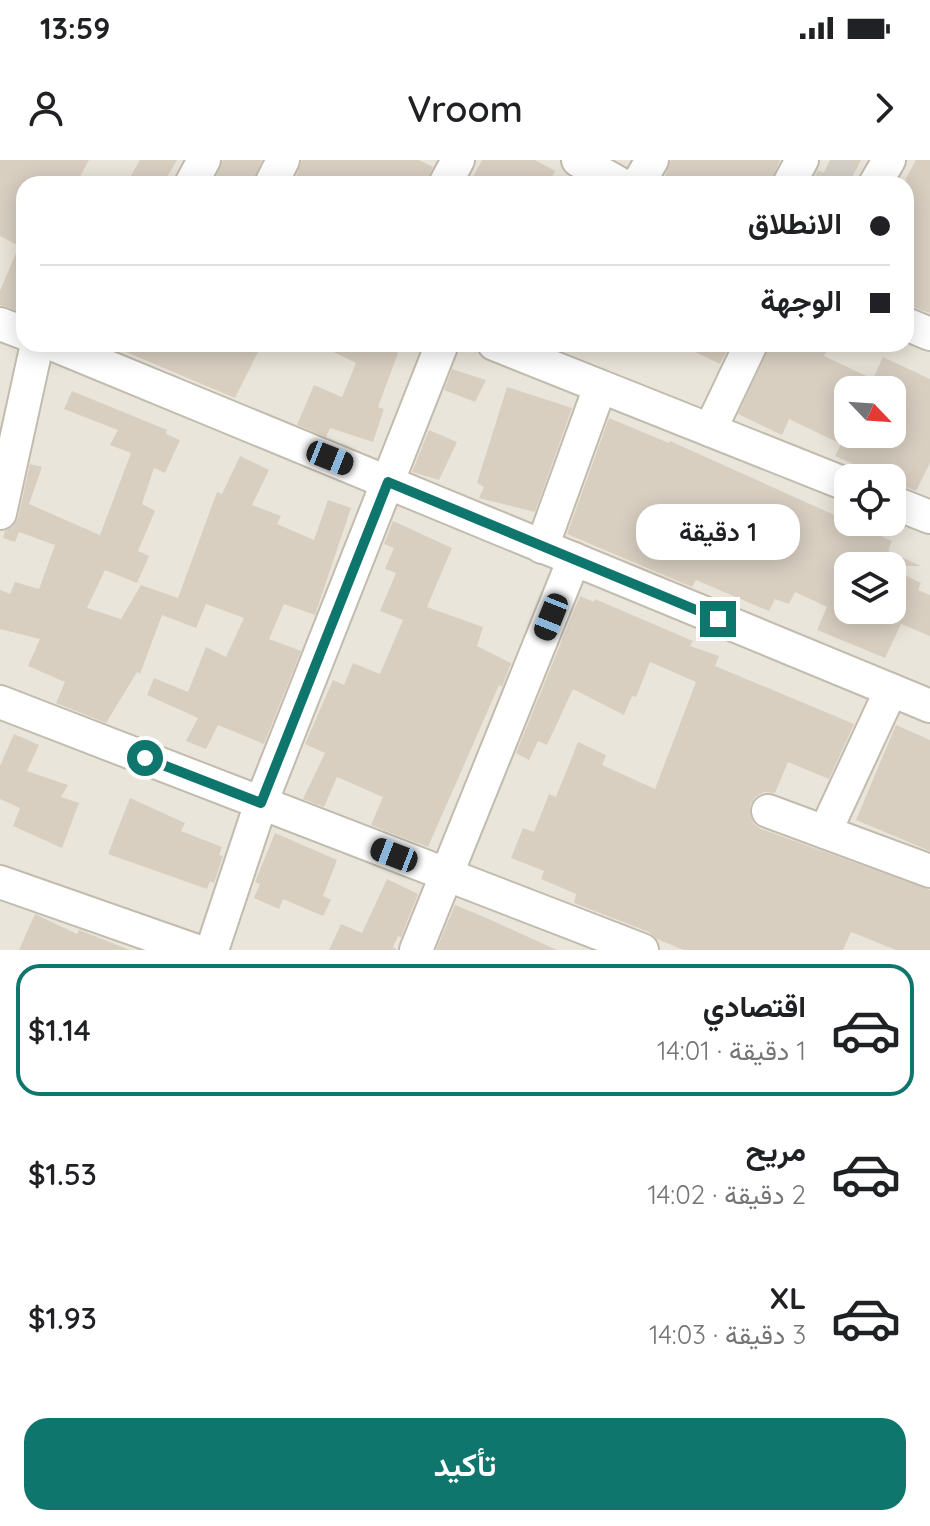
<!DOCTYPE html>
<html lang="ar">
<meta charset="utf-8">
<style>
body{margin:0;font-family:Quicksand,Vazirmatn,sans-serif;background:#f6f6f6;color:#202124;direction:rtl;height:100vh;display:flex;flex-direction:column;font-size:30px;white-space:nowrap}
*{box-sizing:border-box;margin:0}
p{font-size:26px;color:#757577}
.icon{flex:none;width:44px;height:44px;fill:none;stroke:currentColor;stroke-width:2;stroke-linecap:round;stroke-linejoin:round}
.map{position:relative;height:790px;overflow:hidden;direction:ltr}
.drawer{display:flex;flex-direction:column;background:#fff;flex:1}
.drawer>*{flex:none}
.hud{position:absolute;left:16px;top:16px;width:898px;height:176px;border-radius:24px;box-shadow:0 4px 20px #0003;direction:rtl;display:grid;align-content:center;height:176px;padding:0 24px;background:#fff}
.needle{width:52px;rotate:115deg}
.fabs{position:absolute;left:834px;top:216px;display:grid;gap:16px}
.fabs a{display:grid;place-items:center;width:72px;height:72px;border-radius:16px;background:#fff;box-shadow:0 4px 20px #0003;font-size:40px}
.end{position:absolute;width:36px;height:36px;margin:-18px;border:10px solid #0f766e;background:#fff;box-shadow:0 0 0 4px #fff}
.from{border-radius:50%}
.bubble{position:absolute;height:56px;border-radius:24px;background:#fff;box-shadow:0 4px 20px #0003;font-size:26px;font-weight:600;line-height:56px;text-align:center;direction:rtl}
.car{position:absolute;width:24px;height:48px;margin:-24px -12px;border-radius:10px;box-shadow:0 0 6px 2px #0007;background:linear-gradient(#222 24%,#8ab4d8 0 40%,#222 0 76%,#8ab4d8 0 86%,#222 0)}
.hud b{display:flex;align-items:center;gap:28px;height:76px;font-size:30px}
.hud b+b{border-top:2px solid #e0e0e0}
.hud i{width:20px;height:20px;background:#202124}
ul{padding:14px 0 0;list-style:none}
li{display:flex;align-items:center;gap:24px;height:132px;margin:0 16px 12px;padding:0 8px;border:4px solid transparent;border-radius:24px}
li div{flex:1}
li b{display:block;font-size:30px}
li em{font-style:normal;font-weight:600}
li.active{border-color:#0f766e}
li>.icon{width:72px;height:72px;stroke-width:1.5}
.primary-button{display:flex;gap:16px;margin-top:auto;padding:16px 24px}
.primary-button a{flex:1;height:92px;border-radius:24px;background:#0f766e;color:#fff;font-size:32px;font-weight:600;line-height:92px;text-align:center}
.status{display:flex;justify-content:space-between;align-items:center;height:56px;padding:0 40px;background:#fff;direction:ltr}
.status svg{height:22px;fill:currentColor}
header{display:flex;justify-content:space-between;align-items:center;height:104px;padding:0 24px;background:#fff;font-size:36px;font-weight:600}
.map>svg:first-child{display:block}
.residential{fill:#eae5da;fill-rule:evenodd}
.building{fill:#d8cfc1;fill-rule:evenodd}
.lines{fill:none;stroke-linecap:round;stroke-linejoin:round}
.minor-tunnel{stroke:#d4d0c8;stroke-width:32;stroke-dasharray:32 16;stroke-linecap:butt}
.minor-casing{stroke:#c2bbae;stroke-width:36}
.minor{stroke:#fff;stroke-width:32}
.route{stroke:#0f766e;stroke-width:10}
</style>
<div class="status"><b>13:59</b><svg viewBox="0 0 49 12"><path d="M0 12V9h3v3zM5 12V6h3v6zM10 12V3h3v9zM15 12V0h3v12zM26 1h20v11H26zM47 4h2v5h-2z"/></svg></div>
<header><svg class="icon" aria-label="forward" viewBox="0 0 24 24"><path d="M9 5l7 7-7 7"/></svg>Vroom<svg class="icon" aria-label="person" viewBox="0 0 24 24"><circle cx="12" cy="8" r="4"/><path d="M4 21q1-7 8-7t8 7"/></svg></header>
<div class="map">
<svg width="930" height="790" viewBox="0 0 930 790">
<rect width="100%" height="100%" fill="#f6f3ec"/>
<path class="residential" d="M0 0H930V790H0ZM24 24H906V184H24ZM848 230H892V274H848ZM848 318H892V362H848ZM848 406H892V450H848Z"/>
<g class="building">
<polygon points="0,0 89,0 76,24 24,24 24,153 0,145 0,131 19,86 0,76"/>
<polygon points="140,0 177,0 163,24 126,24"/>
<polygon points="223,0 262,0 252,24 213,24"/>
<polygon points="302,0 419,0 433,7 426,24 305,24 295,19"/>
<polygon points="482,0 535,0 555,11 548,24 469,24"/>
<polygon points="671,0 780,0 770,24 679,24 665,16"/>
<polygon points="830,0 861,0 848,24 811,24 818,10 824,13"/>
<polygon points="916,0 930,0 930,153 906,145 906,18"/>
<polygon points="107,184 262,184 235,238"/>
<polygon points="317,184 373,184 398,193 378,247 384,249 373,282 330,268 326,277 297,265 314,225 342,237 356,203"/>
<polygon points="679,184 730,184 720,204"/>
<path d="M770 184H830L824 196 873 219 883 197 930 219V303L916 331 892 321V318H885L835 296 841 284 789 259 782 275 738 254ZM848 230H892V274H848Z"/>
<polygon points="452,209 486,220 475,242 444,230"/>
<polygon points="507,227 572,248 535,352 479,338 484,327 477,323"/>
<polygon points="72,231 167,270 166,274 180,280 165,313 154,308 142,344 155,351 138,391 149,396 137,423 105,410 87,448 121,459 141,425 178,438 217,332 222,334 240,296 269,310 252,345 281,356 277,364 314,380 328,340 351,348 315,455 284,444 269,479 301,491 264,584 218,565 206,589 186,581 198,558 147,535 154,518 188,532 206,487 226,497 244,458 206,444 196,468 162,455 140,514 137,512 106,563 56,543 65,522 28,506 40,479 0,469 0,430 10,434 15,422 39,429 55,385 19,372 15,382 3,378 5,371 13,366 18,358 30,304 42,307 29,344 100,375 131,293 110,285 118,270 64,249"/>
<polygon points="609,258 669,283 670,281 892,381 888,391 921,406 848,406 848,450 892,450 892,409 921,423 918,430 930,435 930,476 901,464 885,498 817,470 827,447 795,432 789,444 775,439 769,451 696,420 692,427 567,374"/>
<polygon points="429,270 457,282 439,320 412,312"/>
<polygon points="393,361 452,388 427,447 483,467 477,486 511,503 502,527 499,525 428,687 371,665 383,637 337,617 324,647 303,639 325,593 305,584 333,520 344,525 353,503 380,514 403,460 380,451 396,413 385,409 394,388 384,384"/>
<polygon points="580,436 594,442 595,439 693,481 690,486 719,496 715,506 854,564 829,619 788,602 775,633 764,632 755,637 750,645 750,655 754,664 761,669 930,730 930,790 896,790 851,772 843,790 684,790 657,779 649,772 574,743 576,734 541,719 544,711 511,698 523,668 534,672 549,634 556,637 578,582 606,595 602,605 655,629 696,522 650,502 636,537 632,536 624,555 573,529 547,585 538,581 529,600 516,593"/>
<polygon points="896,565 930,580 930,691 856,660"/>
<polygon points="14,574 39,585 27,611 68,625 61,637 79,643 62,688 13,666 20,648 0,639 0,606"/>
<polygon points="130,638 185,663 181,671 222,687 219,695 223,696 214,723 210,721 207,729 108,694"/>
<polygon points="275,673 337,700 323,736 331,740 323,756 283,739 279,749 254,738 260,724 255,722"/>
<polygon points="387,719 418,734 401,777 398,776 393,787 397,790 329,790 341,764 362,773"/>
<polygon points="455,745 484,757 557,790 436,790"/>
<polygon points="35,754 77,774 79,770 130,790 19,790"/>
</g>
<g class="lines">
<polyline class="minor-tunnel" points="827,7 850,20"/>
<g class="minor-casing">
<g id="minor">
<polyline points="578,0 620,24"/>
<polyline points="191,24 204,0"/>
<polyline points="271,24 283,0"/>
<polyline points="445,24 458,0"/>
<polyline points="638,24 652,0"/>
<polyline points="789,24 802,0"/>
<polyline points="875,24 889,0"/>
<polyline points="0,164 24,173"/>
<polyline points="906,164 930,174"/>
<polyline points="52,184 930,546"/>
<polyline points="494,184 848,325"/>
<polyline points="710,270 751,184"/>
<polyline points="892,342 930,357"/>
<polyline points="0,353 37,184"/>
<polyline points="542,387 600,227"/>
<polyline points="0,542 642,790"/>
<polyline points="768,651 930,711"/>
<polyline points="825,672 891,530"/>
<polyline points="0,722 194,790"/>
<polyline points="212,790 261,643 442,184"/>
<polyline points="416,790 574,399"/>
</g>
</g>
<use href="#minor" class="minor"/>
</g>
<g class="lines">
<polyline class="route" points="145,598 261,643 388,322 718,459"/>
</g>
</svg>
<div class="fabs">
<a><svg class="needle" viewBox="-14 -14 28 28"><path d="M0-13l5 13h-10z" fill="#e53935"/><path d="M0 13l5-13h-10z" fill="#757577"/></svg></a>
<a><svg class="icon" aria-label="locate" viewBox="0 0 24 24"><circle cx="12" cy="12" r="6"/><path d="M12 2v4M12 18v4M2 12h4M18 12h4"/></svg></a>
<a><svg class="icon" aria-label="layers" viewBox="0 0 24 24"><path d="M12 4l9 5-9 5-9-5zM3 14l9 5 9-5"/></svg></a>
</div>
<i class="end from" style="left:145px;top:598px"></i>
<i class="end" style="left:718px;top:459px"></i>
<div class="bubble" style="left:636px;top:344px;width:164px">1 دقيقة</div>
<i class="car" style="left:330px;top:298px;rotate:112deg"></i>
<i class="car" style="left:551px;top:457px;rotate:202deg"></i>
<i class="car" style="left:394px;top:695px;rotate:291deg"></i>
<div class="hud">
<b><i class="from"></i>الانطلاق</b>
<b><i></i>الوجهة</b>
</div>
</div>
<section class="drawer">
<ul>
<li class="active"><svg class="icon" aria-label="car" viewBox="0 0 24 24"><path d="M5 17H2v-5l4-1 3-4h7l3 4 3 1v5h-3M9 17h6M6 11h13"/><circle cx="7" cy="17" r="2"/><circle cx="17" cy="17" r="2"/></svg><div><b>اقتصادي</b><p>1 دقيقة · 14:01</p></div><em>$1.14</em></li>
<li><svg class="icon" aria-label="car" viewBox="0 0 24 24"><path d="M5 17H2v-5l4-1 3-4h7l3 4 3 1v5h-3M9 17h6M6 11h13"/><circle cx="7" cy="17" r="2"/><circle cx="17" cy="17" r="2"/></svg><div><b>مريح</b><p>2 دقيقة · 14:02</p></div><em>$1.53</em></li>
<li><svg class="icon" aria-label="car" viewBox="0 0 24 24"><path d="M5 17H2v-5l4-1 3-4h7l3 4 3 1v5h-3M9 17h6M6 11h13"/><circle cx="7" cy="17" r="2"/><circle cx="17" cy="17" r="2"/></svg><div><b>XL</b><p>3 دقيقة · 14:03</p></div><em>$1.93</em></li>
</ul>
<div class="primary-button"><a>تأكيد</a></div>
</section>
